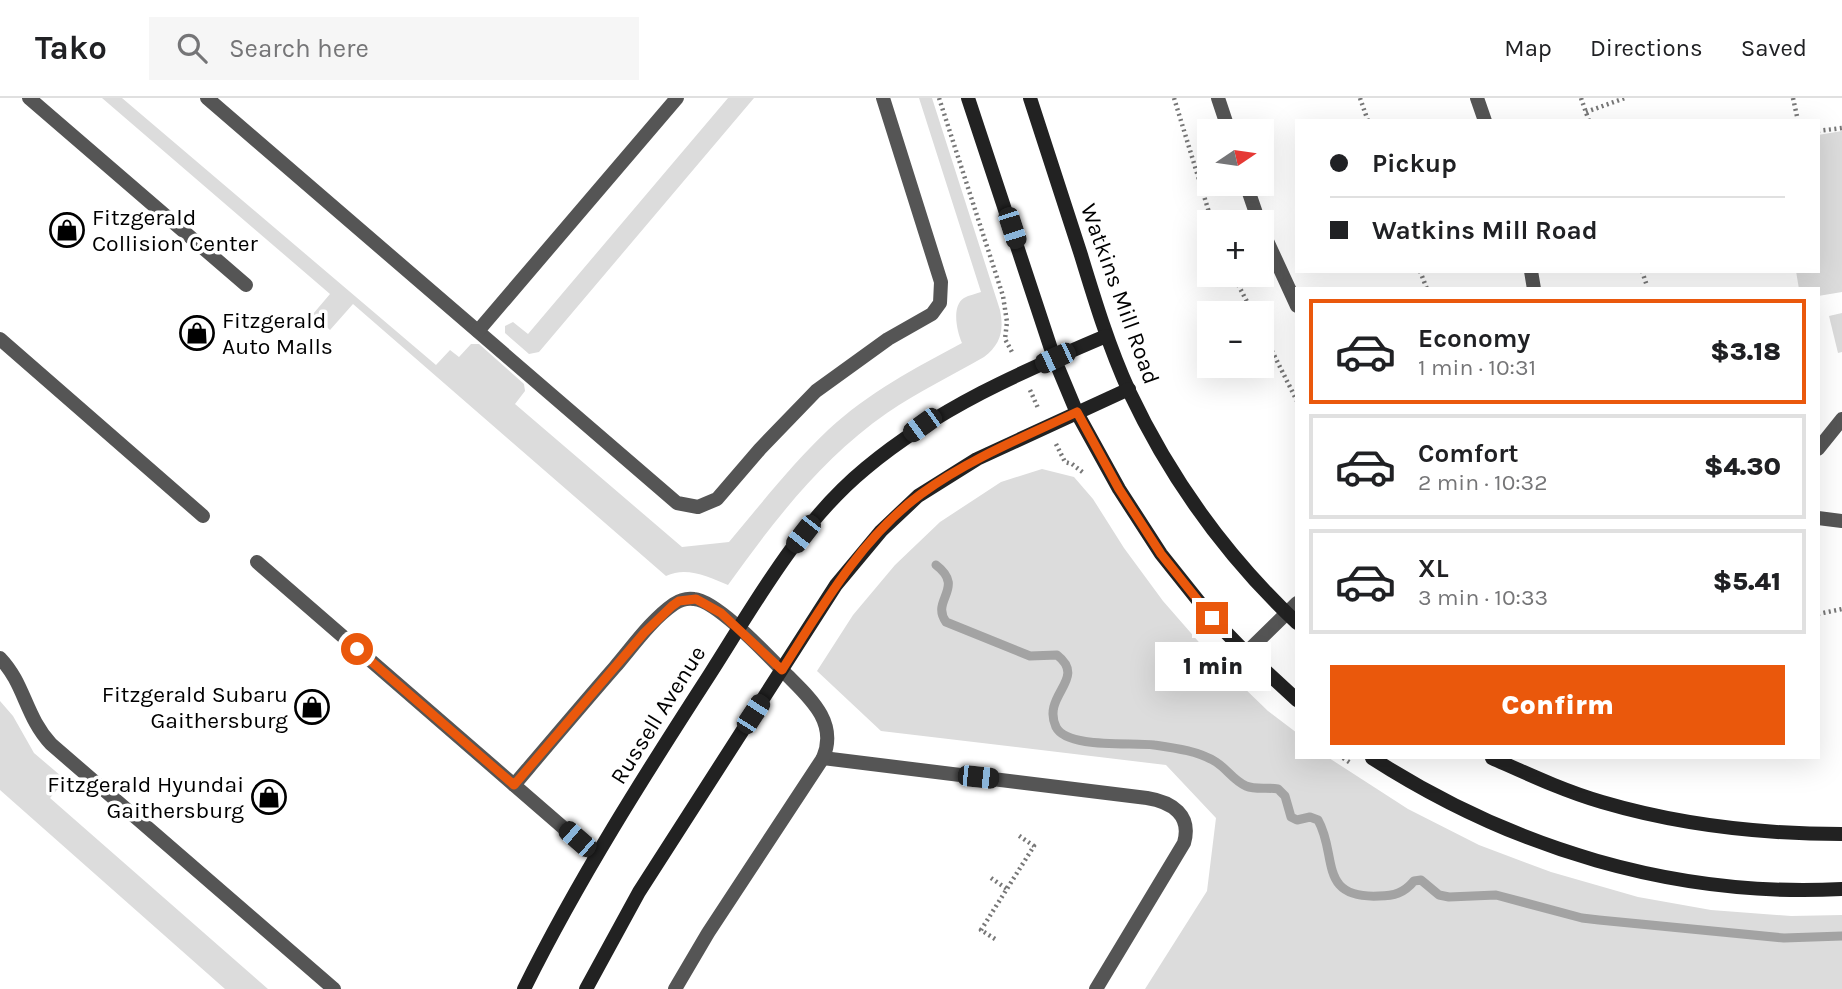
<!DOCTYPE html>
<meta charset="utf-8">
<style>
body{margin:0;font-family:Karla,sans-serif;background:#f6f6f6;color:#202124;height:100vh;display:flex;flex-direction:column;font-size:26px;white-space:nowrap}
*{box-sizing:border-box;margin:0}
p{font-size:23px;color:#757577}
.icon{flex:none;width:38px;height:38px;fill:none;stroke:currentColor;stroke-width:2;stroke-linecap:round;stroke-linejoin:round}
.map{position:relative;flex:1;overflow:hidden}
.panel{position:absolute;left:1295px;top:189px;width:525px;height:472px;display:flex;flex-direction:column;background:#fff;border-radius:0px;box-shadow:0 7px 28px #0002}
.panel>*{flex:none}
.banner{position:absolute;left:1295px;top:21px;width:525px;height:154px;border-radius:0px;box-shadow:0 7px 28px #0002;display:grid;align-content:center;height:154px;padding:0 35px;background:#fff}
.needle{width:46px;rotate:77deg}
.buttons{position:absolute;left:1197px;top:21px;display:grid;gap:14px}
.buttons a{display:grid;place-items:center;width:77px;height:77px;border-radius:0px;background:#fff;box-shadow:0 7px 28px #0002;font-size:35px}
.end{position:absolute;width:32px;height:32px;margin:-16px;border:9px solid #ea580c;background:#fff;box-shadow:0 0 0 4px #fff}
.from{border-radius:50%}
.bubble{position:absolute;height:49px;border-radius:0px;background:#fff;box-shadow:0 7px 28px #0002;font-size:23px;font-weight:800;line-height:49px;text-align:center}
.car{position:absolute;width:21px;height:42px;margin:-21px -10px;border-radius:9px;box-shadow:0 0 5px 2px #0007;background:linear-gradient(#222 24%,#8ab4d8 0 40%,#222 0 76%,#8ab4d8 0 86%,#222 0)}
.banner b{display:flex;align-items:center;gap:24px;height:66px;font-size:26px}
.banner b+b{border-top:2px solid #e0e0e0}
.banner i{width:18px;height:18px;background:#202124}
ul{padding:12px 0 0;list-style:none}
li{display:flex;align-items:center;gap:21px;height:105px;margin:0 14px 10px;padding:0 21px;border:4px solid #e0e0e0;border-radius:0px}
li div{flex:1}
li b{display:block;font-size:26px}
li em{font-style:normal;font-weight:800}
li.selected{border-color:#ea580c}
li>.icon{width:63px;height:63px;stroke-width:1.5}
.primary-button{display:flex;gap:14px;margin-top:auto;padding:14px 35px}
.primary-button a{flex:1;height:80px;border-radius:0px;background:#ea580c;color:#fff;font-size:28px;font-weight:800;line-height:80px;text-align:center}
header{display:flex;align-items:center;gap:42px;box-sizing:border-box;height:98px;padding:0 35px;background:#fff;border-bottom:2px solid #e0e0e0}
header strong{font-size:33px}
nav{display:flex;gap:38px;margin-inline-start:auto;font-size:24px}
.search{width:490px;height:63px;background:#f6f6f6;display:flex;align-items:center;gap:18px;box-sizing:border-box;padding:0 24px;border-radius:0px;color:#757577;font-size:26px}
.map>svg:first-child{display:block}
.green{fill:#dcdcdc}
.lines{fill:none;stroke-linecap:round;stroke-linejoin:round}
.stream{stroke:#a3a3a3;stroke-width:9}
.path{stroke:#777;stroke-width:4.5;stroke-dasharray:2 3.5;stroke-linecap:butt}
.lane{stroke:#555;stroke-width:14}
.street{stroke:#555;stroke-width:14}
.secondary{stroke:#222;stroke-width:14}
.route{stroke:#ea580c;stroke-width:9}
.labels{text-anchor:middle;dominant-baseline:central;stroke-width:7;stroke-linejoin:round;paint-order:stroke}
.poi-label{font-size:23px;fill:#000;stroke:#fff;text-anchor:start}
.street-label{font-size:23px;fill:#000;stroke:#fff}
</style>
<header>
<strong>Tako</strong>
<div class="search"><svg class="icon" aria-label="search" viewBox="0 0 24 24"><circle cx="10" cy="10" r="6"/><path d="M15 15l6 6"/></svg>Search here</div>
<nav><a>Map</a><a>Directions</a><a>Saved</a></nav>
</header>
<div class="map">
<svg width="1842" height="891" viewBox="0 0 1842 891">
<rect width="100%" height="100%" fill="#fff"/>
<g class="green">
<path d="M102 0H122L436 267 450 252 459 259 471 246H479L524 286 525 293 515 306 682 449 729 444C761 406 792 366 828 332 868 295 915 270 962 245 957 234 951 208 964 200 969 197 976 196 981 194L919 0H932L1000 212C1004 232 1001 246 984 259 951 278 918 294 887 315 821 361 774 423 728 487 708 479 687 468 666 478L353 206 330 232 313 216 330 196Z"/>
<polygon points="728,0 754,0 539,254 529,256 505,235 505,228 513,224 528,236"/>
<polygon points="1842,33 1842,194 1818,198 1818,191 1799,191 1796,173 1818,173 1818,37"/>
<polygon points="1842,215 1842,254 1838,255 1829,218"/>
<polygon points="1042,371 1074,379 1093,401 1124,450 1163,503 1211,558 1268,613 1297,635 1297,660 1329,660 1408,711 1479,747 1551,774 1638,799 1711,812 1791,818 1842,817 1842,891 1145,891 1207,793 1216,720 1166,667 881,633 817,573 853,517 895,467 940,424 1001,384"/>
<polygon points="0,603 13,618 34,655 61,678 61,687 50,700 268,891 225,891 0,692"/>
</g>
<g class="lines">
<path class="stream" d="M936 467C966 490 930 502 946 524L1030 558 1057 557C1088 581 1041 597 1056 629 1067 651 1132 644 1154 647 1175 650 1198 653 1216 664 1227 671 1234 683 1246 688 1256 692 1267 689 1278 691L1285 698 1291 719 1297 722 1310 719 1318 722C1338 757 1317 801 1379 798 1394 798 1404 795 1414 783L1421 782 1439 797 1449 799 1496 797 1582 820 1599 822 1784 840 1842 838"/>
<g class="path">
<polyline points="939,0 1003,198 1007,224 1005,241 1013,256"/>
<polyline points="1174,0 1212,124"/>
<polyline points="1360,0 1368,23"/>
<polyline points="1581,0 1589,23"/>
<polyline points="1793,0 1798,23"/>
<polyline points="1586,14 1625,0"/>
<polyline points="1818,33 1842,30"/>
<polyline points="1420,173 1427,191"/>
<polyline points="1642,173 1647,188"/>
<polyline points="1233,177 1253,215"/>
<polyline points="1262,233 1297,303"/>
<polyline points="1030,292 1038,310"/>
<polyline points="1056,346 1065,364 1072,366 1085,376"/>
<polyline points="1818,516 1842,511"/>
<polyline points="1343,660 1352,666"/>
<polyline points="991,780 1007,791"/>
<polyline points="995,841 981,832 1034,748 1018,737"/>
</g>
<g class="lane">
<polyline points="29,0 246,187"/>
<polyline points="207,0 677,405 698,409 717,401 760,351 816,293 888,241 932,216 940,205 941,184 883,0"/>
<polyline points="478,233 677,0"/>
<polyline points="0,241 203,418"/>
<polyline points="257,464 596,758"/>
<path d="M0 560C25 586 25 618 51 646L334 891"/>
<path d="M823 660 1147 700C1172 704 1192 717 1184 745L1096 891"/>
<path d="M514 687C548 647 581 608 615 569 633 548 651 522 674 506 680 502 687 500 694 501 718 503 770 560 788 578 811 601 838 625 823 660L708 835 675 891"/>
</g>
<g class="street">
<polyline points="1218,0 1229,33"/>
<polyline points="1477,0 1485,23"/>
<polyline points="1246,86 1259,124"/>
<polyline points="1262,132 1297,208"/>
<polyline points="1531,173 1534,191"/>
<polyline points="1818,351 1842,321"/>
<polyline points="1818,420 1842,423"/>
<polyline points="1246,555 1297,505"/>
</g>
<g class="secondary">
<polyline points="968,0 1054,260 1077,315 1119,391 1161,456 1212,520 1246,555 1297,602"/>
<path d="M1030 0C1047 52 1064 105 1081 157 1095 203 1109 249 1129 293 1170 380 1227 459 1297 525"/>
<path d="M1372 660C1512 750 1674 800 1842 791"/>
<path d="M1492 660C1528 676 1564 693 1602 704 1680 727 1761 736 1842 736"/>
<path d="M524 891C578 782 644 678 710 576 756 504 799 425 866 370 938 310 1021 274 1106 238"/>
<polyline points="586,891 639,794 836,487 881,433 918,398 977,361 1129,291"/>
</g>
</g>
<g class="lines">
<path class="route" d="M357 551 514 687 644 535 672 508 679 503 696 501 721 515 782 572C821 510 861 440 921 396 969 361 1024 339 1077 314L1119 391 1161 456 1212 520"/>
</g>
<defs>
<g id="shop-ring" transform="scale(1.75)"><circle r="9.5" fill="#fff" stroke="#000" stroke-width="1.5"/><path d="M-5-2.5h2.3a2.7 3.5 0 0 1 5.4 0H5L5.5 6h-11ZM-1.5-2.5h3a1.5 2.3 0 0 0-3 0Z" fill="#000"/></g>
</defs>
<g fill-rule="evenodd">
<use href="#shop-ring" x="67" y="132"/>
<use href="#shop-ring" x="197" y="235"/>
<use href="#shop-ring" x="312" y="609"/>
<use href="#shop-ring" x="269" y="699"/>
</g>
<g class="labels">
<g class="poi-label">
<text x="92" y="119">Fitzgerald<tspan x="92" dy="26">Collision Center</tspan></text>
<text x="222" y="222">Fitzgerald<tspan x="222" dy="26">Auto Malls</tspan></text>
<text x="288" y="596" text-anchor="end">Fitzgerald Subaru<tspan x="288" dy="26">Gaithersburg</tspan></text>
<text x="244" y="686" text-anchor="end">Fitzgerald Hyundai<tspan x="244" dy="26">Gaithersburg</tspan></text>
</g>
<g class="street-label">
<text transform="translate(1120 196) rotate(70)">Watkins Mill Road</text>
<text transform="translate(658 617) rotate(-58)">Russell Avenue</text>
</g>
</g>
</svg>
<div class="buttons">
<a><svg class="needle" viewBox="-14 -14 28 28"><path d="M0-13l5 13h-10z" fill="#e53935"/><path d="M0 13l5-13h-10z" fill="#757577"/></svg></a>
<a>+</a>
<a>−</a>
</div>
<i class="end from" style="left:357px;top:551px"></i>
<i class="end" style="left:1212px;top:520px"></i>
<div class="bubble" style="left:1155px;top:544px;width:116px">1 min</div>
<i class="car" style="left:1012px;top:130px;rotate:162deg"></i>
<i class="car" style="left:1055px;top:260px;rotate:245deg"></i>
<i class="car" style="left:922px;top:327px;rotate:234deg"></i>
<i class="car" style="left:803px;top:436px;rotate:218deg"></i>
<i class="car" style="left:753px;top:616px;rotate:33deg"></i>
<i class="car" style="left:978px;top:679px;rotate:96deg"></i>
<i class="car" style="left:577px;top:741px;rotate:311deg"></i>
<div class="banner">
<b><i class="from"></i>Pickup</b>
<b><i></i>Watkins Mill Road</b>
</div>
<section class="panel">
<ul>
<li class="selected"><svg class="icon" aria-label="car" viewBox="0 0 24 24"><path d="M5 17H2v-5l4-1 3-4h7l3 4 3 1v5h-3M9 17h6M6 11h13"/><circle cx="7" cy="17" r="2"/><circle cx="17" cy="17" r="2"/></svg><div><b>Economy</b><p>1 min · 10:31</p></div><em>$3.18</em></li>
<li><svg class="icon" aria-label="car" viewBox="0 0 24 24"><path d="M5 17H2v-5l4-1 3-4h7l3 4 3 1v5h-3M9 17h6M6 11h13"/><circle cx="7" cy="17" r="2"/><circle cx="17" cy="17" r="2"/></svg><div><b>Comfort</b><p>2 min · 10:32</p></div><em>$4.30</em></li>
<li><svg class="icon" aria-label="car" viewBox="0 0 24 24"><path d="M5 17H2v-5l4-1 3-4h7l3 4 3 1v5h-3M9 17h6M6 11h13"/><circle cx="7" cy="17" r="2"/><circle cx="17" cy="17" r="2"/></svg><div><b>XL</b><p>3 min · 10:33</p></div><em>$5.41</em></li>
</ul>
<div class="primary-button"><a>Confirm</a></div>
</section>
</div>
